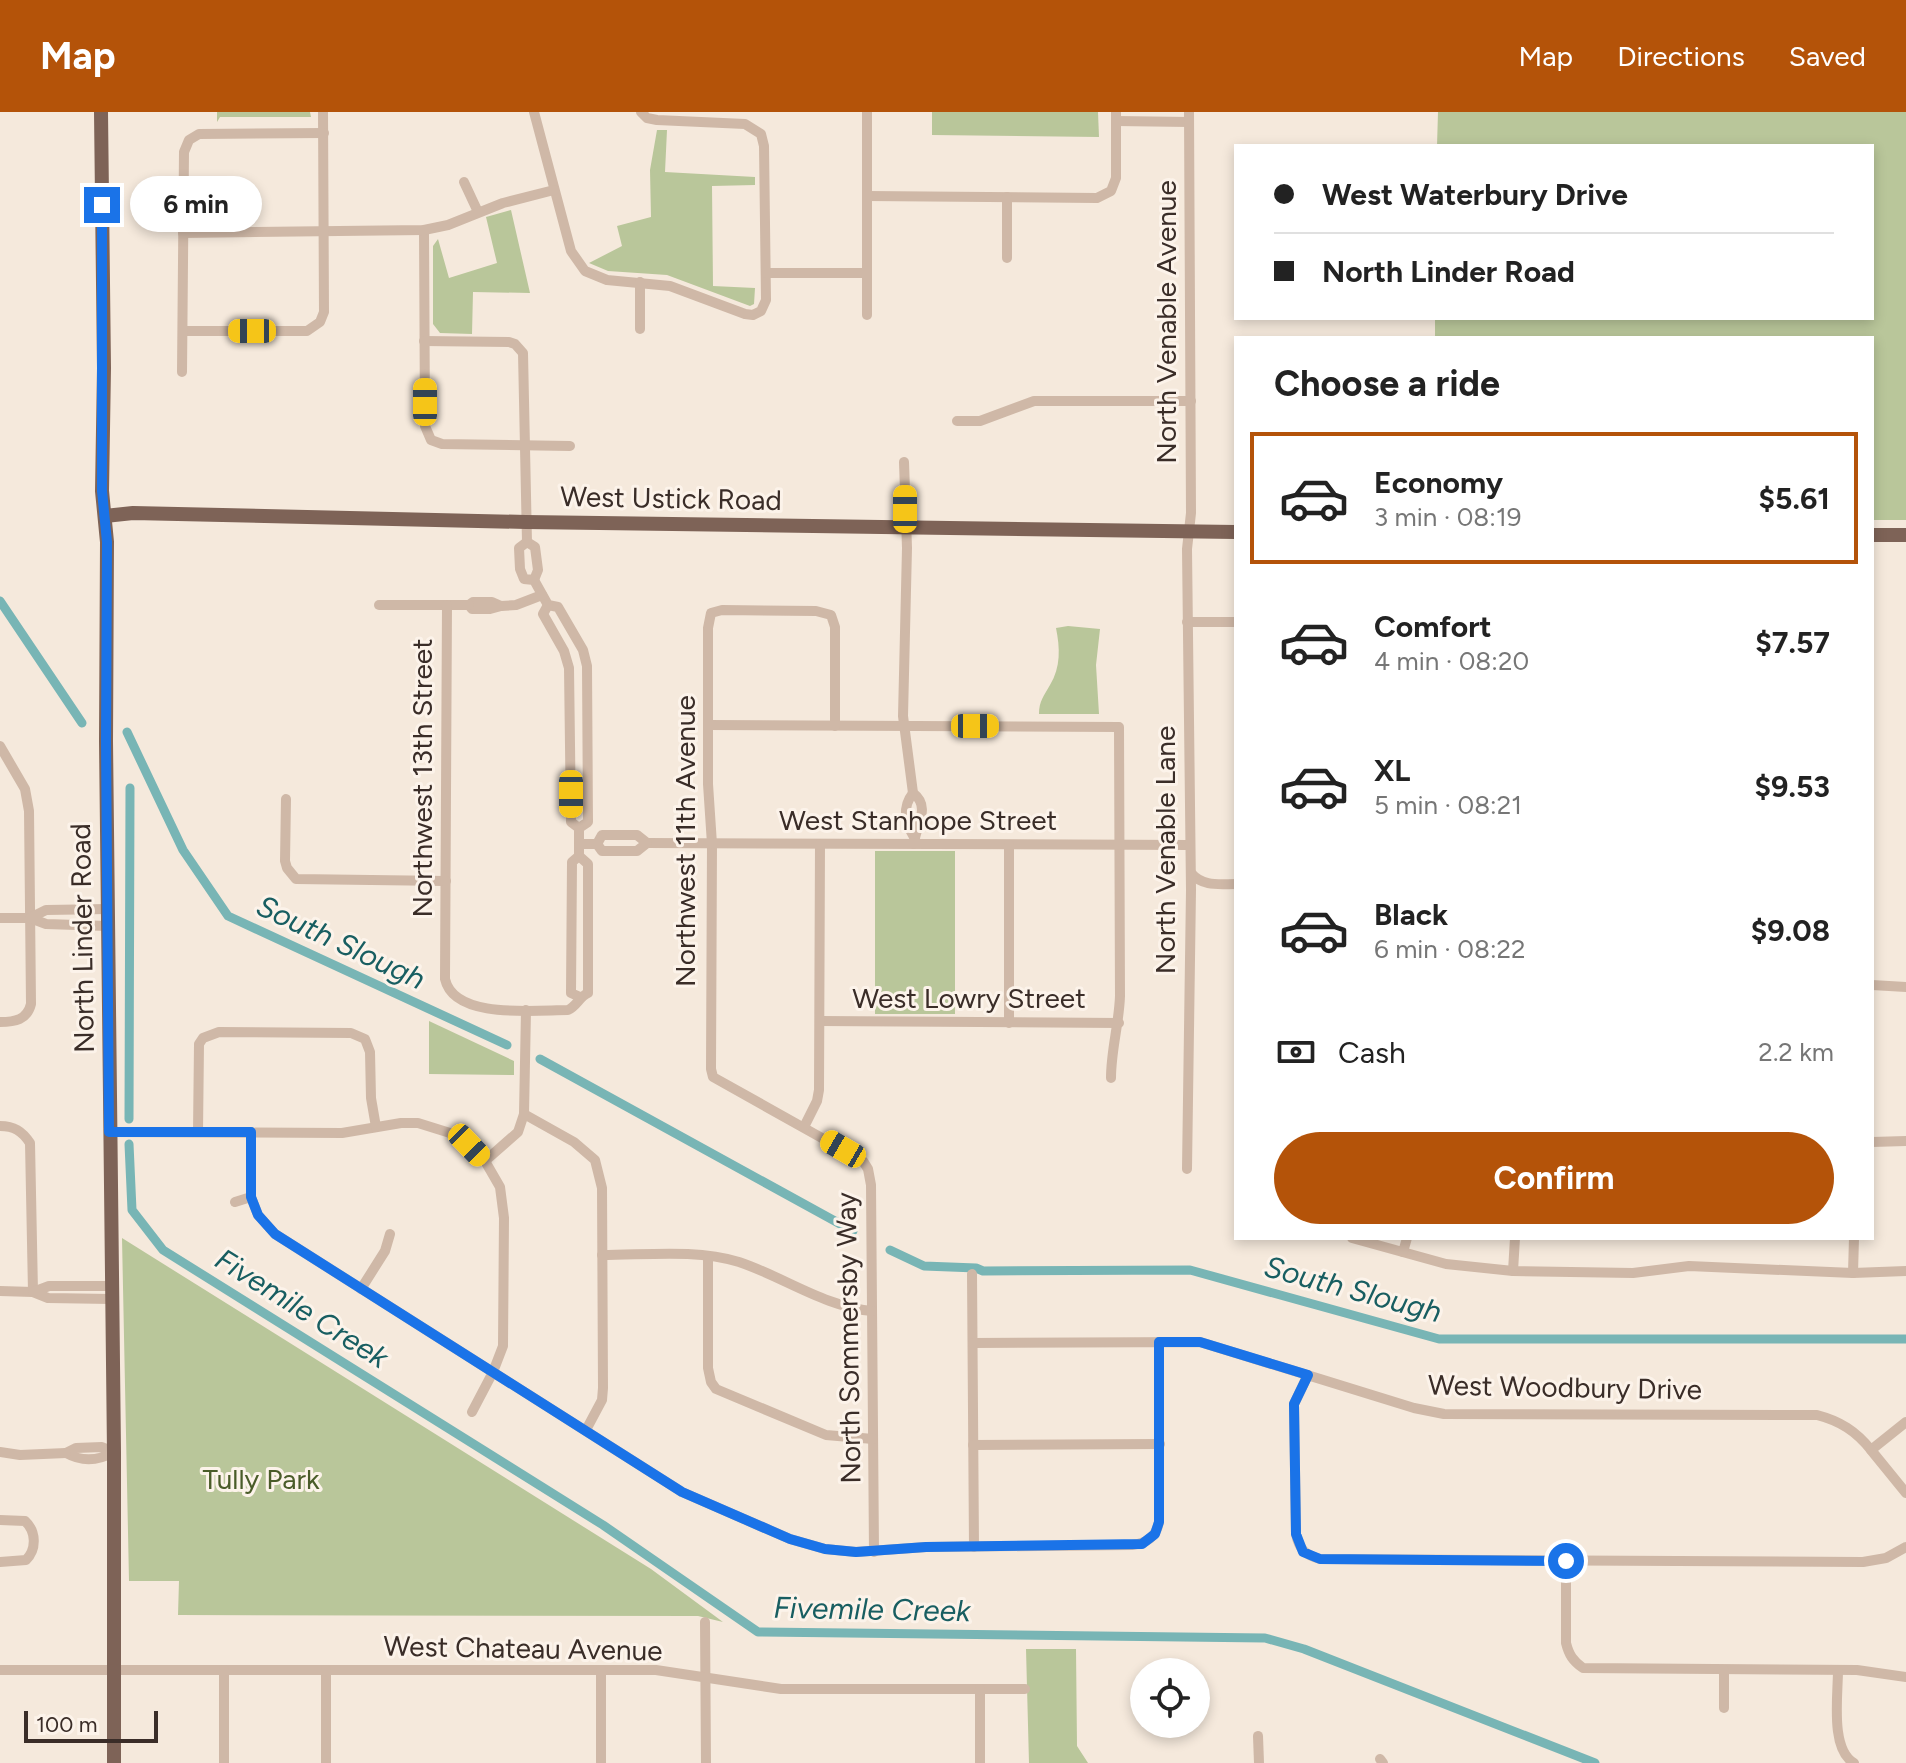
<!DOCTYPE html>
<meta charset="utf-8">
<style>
body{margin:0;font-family:Figtree,sans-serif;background:#f2f2f2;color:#222;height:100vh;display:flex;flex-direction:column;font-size:30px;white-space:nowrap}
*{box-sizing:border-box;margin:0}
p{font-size:26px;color:#767676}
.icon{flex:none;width:44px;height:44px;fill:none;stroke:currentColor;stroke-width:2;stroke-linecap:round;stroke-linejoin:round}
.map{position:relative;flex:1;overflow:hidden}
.panel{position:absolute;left:1234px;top:224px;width:640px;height:904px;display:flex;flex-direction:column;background:#fff;border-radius:0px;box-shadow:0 4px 12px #0003}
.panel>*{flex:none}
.guide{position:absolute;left:1234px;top:32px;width:640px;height:176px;border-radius:0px;box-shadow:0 4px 12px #0003;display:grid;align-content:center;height:176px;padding:0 40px;background:#fff}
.tools{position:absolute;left:1130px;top:1546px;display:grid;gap:16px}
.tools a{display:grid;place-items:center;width:80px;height:80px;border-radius:50%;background:#fff;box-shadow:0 4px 12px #0003;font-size:40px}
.scale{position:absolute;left:24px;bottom:20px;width:134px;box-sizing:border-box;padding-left:8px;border:4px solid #3a2d28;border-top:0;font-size:22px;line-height:28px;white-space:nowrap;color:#3a2d28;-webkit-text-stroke:6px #fcf3ea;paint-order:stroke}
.end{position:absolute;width:36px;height:36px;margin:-18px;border:10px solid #1a73e8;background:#fff;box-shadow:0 0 0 4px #fff}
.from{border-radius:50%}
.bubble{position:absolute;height:56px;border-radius:28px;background:#fff;box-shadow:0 4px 12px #0003;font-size:26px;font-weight:700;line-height:56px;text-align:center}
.car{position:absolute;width:24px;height:48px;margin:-24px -12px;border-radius:10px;box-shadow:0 0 6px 2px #0007;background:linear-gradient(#f5c518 24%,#345 0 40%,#f5c518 0 76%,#345 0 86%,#f5c518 0)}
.guide b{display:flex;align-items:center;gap:28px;height:76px;font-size:30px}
.guide b+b{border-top:2px solid #e0e0e0}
.guide i{width:20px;height:20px;background:#222}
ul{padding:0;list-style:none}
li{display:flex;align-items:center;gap:24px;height:132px;margin:0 16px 12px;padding:0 24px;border:4px solid transparent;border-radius:0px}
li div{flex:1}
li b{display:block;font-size:30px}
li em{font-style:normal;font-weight:700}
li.selected{border-color:#b45309}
li>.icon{width:72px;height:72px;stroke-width:1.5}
h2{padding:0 40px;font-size:36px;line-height:96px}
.pay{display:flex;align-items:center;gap:20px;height:88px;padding:0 40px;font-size:30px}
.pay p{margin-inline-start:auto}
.button{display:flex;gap:16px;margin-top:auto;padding:16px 40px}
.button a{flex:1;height:92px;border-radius:48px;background:#b45309;color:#fff;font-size:32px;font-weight:700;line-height:92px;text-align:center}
header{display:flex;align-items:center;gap:48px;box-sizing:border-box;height:112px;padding:0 40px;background:#b45309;color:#fff}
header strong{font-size:38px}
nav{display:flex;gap:44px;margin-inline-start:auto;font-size:28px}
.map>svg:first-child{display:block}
.green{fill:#b9c69a}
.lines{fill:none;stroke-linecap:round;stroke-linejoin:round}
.canal{stroke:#78b5b5;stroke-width:9}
.minor{stroke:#cfb8a7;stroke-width:10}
.major{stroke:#7e6357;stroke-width:14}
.route{stroke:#1a73e8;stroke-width:10}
.labels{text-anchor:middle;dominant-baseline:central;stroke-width:6;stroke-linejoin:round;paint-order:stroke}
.street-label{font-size:28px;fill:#3a2d28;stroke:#fcf3ea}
.park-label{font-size:28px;fill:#4a5c29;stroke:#fcf3ea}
.water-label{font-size:30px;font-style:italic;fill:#185e61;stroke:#fcf3ea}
</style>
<header>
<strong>Map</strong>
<nav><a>Map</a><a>Directions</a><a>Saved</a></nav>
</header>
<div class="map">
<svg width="1906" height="1651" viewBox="0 0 1906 1651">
<rect width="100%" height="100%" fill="#f5e9dc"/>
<g class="green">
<polygon points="217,0 310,0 311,5 220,5 217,10"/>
<polygon points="932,0 1098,0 1099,25 932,23"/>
<polygon points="1438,0 1906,0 1906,408 1872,408 1872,226 1435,226 1435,206 1872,206 1872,34 1437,34"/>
<polygon points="657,18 667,18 665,60 755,65 755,73 712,74 713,174 755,176 754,192 750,194 667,163 608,159 589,151 622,134 617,114 651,105 650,58"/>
<polygon points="511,98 530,181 473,180 472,222 440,221 433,212 433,134 438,127 449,166 497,151 486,105"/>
<path d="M1068 514 1100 517 1096 553 1099 602H1039C1039 589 1044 584 1050 573 1061 555 1060 536 1056 516Z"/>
<rect x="875" y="739" width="80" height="163"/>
<polygon points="429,909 514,949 514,963 429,962"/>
<polygon points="122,1126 651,1457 723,1510 698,1504 178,1503 179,1469 129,1469"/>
<polygon points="1026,1537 1076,1537 1077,1634 1088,1651 1029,1651"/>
</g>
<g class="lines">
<g class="canal">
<polyline points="0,489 82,611"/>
<polyline points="127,620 183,738 228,804 507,933"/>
<polyline points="540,947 853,1119"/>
<polyline points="129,1007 130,676"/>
<polyline points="129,1032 132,1098 163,1138 603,1413 758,1520 1265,1526 1304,1537 1595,1651"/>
<polyline points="890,1138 924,1154 976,1156 983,1159 1190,1158 1439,1227 1906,1227"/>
</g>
<g class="minor">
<polyline points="534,0 571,139 585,159 607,168 670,174 745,202 753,203 761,199 766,188 764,34 761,22 745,12 657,8 647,6 641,0"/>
<polyline points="1116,9 1189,10"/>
<polyline points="464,70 478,100"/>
<polyline points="867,84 1097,86 1111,79 1116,66 1116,0"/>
<polyline points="424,118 425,314 431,328 442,332 570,334"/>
<polyline points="183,121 424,118 448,113 503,91 554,78"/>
<polyline points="1007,146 1007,85"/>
<polyline points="766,161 867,161"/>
<polyline points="640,170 640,217"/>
<polyline points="867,203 867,0"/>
<polyline points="183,219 307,219 320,210 324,200 323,0"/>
<polyline points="424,229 509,230 515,232 523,241 527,430 535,435 538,458 534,468"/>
<polyline points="182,260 184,40 189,28 199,22 324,21"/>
<polyline points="957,309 980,309 1034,289 1191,289"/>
<path d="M904 350 907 436 903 604 913 681C932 695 915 715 914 732"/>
<polyline points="527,430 519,436 520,457 524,467 534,468 548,493 558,495 583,538 587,554 588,710 579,716"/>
<polygon points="473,490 492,490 501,494 490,497 472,497 469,493"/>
<polyline points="379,493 469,493"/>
<path d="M447 493 445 867C454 908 536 898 568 898 577 894 579 885 588 881V752L579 744 572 750 571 881 580 885"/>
<polyline points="548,493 543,502 564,539 569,556 571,710 579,716 579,744"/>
<polyline points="501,494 516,493 542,483"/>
<polyline points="1187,510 1236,510"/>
<path d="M708 613 1119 615 1120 884C1119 912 1111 938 1111 966"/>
<polyline points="835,614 835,515 831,503 816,499 722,498 711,501 708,516 708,672 712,732 711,957 713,965 863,1049 868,1057 871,1073 874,1440"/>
<path d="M0 634 25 677 29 699 31 892C27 908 15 910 0 910"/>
<path d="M913 681C902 695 905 711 914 725"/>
<polyline points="286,687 285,749 287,756 296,767 446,769"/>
<polyline points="647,731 1189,733"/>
<polyline points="579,732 597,732 602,739 637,739 647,731 637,723 602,723 597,732"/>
<polyline points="1009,733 1009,911"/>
<path d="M1191 761C1203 775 1219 772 1236 772"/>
<polyline points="0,806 30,806"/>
<polyline points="107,814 46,812 30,806 46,798 108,797"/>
<polyline points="1872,873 1906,875"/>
<polyline points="820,909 1119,911"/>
<polyline points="524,1002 574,1030 595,1048 602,1076 603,1276 602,1288 586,1318"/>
<path d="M0 1014C14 1014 22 1019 30 1031L33 1180 0 1179"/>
<polyline points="804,1015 817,989 819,978 820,732"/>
<polyline points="109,1020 342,1021 401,1011 418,1011 450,1021 469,1033 485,1049 500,1075 504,1106 503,1234 493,1260 472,1300"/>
<polyline points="198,1020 199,932 203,926 219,920 351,921 365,927 370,940 371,986 376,1015"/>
<path d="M251 1020V1085L258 1103 275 1122 682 1380 790 1427 825 1437 856 1440 926 1435 1132 1433C1147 1431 1156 1425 1159 1410V1230"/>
<polyline points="1872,1030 1906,1029"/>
<polyline points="485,1049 518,1020 524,1002 526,898"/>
<polyline points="1187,1057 1191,778 1187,437 1191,401 1189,0"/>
<polyline points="235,1090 251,1085"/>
<polyline points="1352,1126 1446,1152 1513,1159 1633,1161 1689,1154 1853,1161 1906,1159"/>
<polyline points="1403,1140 1407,1126"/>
<path d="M602 1143C647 1143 696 1137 739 1150 784 1165 825 1195 872 1199"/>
<polyline points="708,1144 708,1256 711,1270 716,1277 826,1323 873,1327"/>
<polyline points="1513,1159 1515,1126"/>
<polyline points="1853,1161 1854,1126"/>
<polyline points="972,1162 974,1435"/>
<polyline points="110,1174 49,1174 33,1180 48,1186 111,1187"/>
<polyline points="361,1177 385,1139 390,1122"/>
<path d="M973 1231 1200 1230 1414 1296 1444 1302 1817 1303C1840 1309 1856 1319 1871 1338L1906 1310"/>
<path d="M1308 1263 1294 1292 1296 1422C1299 1437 1305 1443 1320 1447L1863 1450 1886 1446 1906 1435"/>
<polyline points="973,1333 1160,1332"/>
<path d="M102 1335 114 1340C98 1349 82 1350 66 1341L76 1336Z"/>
<polyline points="1871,1338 1906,1381"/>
<polyline points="0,1340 20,1343 66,1341"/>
<path d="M0 1408 25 1409C36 1419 37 1437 26 1448L0 1450"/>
<path d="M1566 1449V1531C1569 1543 1573 1549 1583 1556L1857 1558 1906 1565"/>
<polyline points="705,1510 706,1651"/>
<polyline points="0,1558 656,1558 781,1577 1025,1577"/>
<polyline points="1724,1558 1724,1596"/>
<path d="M1838 1558C1838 1584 1830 1637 1854 1651"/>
<polyline points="1258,1624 1259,1651"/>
<polyline points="1380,1647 1383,1651"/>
<polyline points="224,1651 224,1558"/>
<polyline points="326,1651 326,1558"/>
<polyline points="601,1651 601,1558"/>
<polyline points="980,1651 980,1577"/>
</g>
<g class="major">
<polyline points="101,0 104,256 102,379 107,430 106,629 114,1340 114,1651"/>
<polyline points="105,404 133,401 526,410 1236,420"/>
<polyline points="1872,423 1906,423"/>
</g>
</g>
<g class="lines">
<polyline class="route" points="102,93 102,379 107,430 106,629 109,1020 251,1020 251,1085 258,1103 275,1122 682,1380 790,1427 825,1437 856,1440 926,1435 1142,1432 1155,1422 1159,1410 1159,1230 1200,1230 1308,1263 1294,1292 1296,1422 1303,1440 1320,1447 1566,1449"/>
</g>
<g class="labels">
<g class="street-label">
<text transform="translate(1166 210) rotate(-90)">North Venable Avenue</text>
<text transform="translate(671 386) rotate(1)">West Ustick Road</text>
<text transform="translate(422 666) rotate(-90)">Northwest 13th Street</text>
<text x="918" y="708">West Stanhope Street</text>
<text transform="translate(685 729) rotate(-90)">Northwest 11th Avenue</text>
<text transform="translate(1165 738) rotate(-90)">North Venable Lane</text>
<text transform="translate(82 826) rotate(-91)">North Linder Road</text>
<text x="969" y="886">West Lowry Street</text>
<text transform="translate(848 1226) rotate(-91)">North Sommersby Way</text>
<text transform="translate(1565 1275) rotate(1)">West Woodbury Drive</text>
<text transform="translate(523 1536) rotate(1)">West Chateau Avenue</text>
</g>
<g class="park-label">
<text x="261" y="1367">Tully Park</text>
</g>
<g class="water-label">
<text transform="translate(341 830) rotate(25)">South Slough</text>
<text transform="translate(1353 1177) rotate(15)">South Slough</text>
<text transform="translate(302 1196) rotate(32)">Fivemile Creek</text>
<text transform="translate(872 1497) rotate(1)">Fivemile Creek</text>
</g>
</g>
</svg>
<div class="tools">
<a><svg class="icon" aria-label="locate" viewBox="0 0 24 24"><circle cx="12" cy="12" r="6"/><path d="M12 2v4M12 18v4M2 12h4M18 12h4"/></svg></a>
</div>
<div class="scale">100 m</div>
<i class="end from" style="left:1566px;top:1449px"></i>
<i class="end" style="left:102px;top:93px"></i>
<div class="bubble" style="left:130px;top:64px;width:132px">6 min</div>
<i class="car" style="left:252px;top:219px;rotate:270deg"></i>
<i class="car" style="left:425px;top:290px;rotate:0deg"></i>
<i class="car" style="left:905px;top:397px;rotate:0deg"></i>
<i class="car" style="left:975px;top:614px;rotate:90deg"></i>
<i class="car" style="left:571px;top:682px;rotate:180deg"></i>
<i class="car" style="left:469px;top:1033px;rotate:136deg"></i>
<i class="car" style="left:843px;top:1037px;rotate:300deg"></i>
<div class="guide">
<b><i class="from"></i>West Waterbury Drive</b>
<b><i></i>North Linder Road</b>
</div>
<section class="panel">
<h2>Choose a ride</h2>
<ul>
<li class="selected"><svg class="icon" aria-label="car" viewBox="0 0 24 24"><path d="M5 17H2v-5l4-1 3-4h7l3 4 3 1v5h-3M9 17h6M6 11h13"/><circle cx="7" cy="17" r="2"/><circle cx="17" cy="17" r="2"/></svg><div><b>Economy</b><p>3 min · 08:19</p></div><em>$5.61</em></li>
<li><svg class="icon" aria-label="car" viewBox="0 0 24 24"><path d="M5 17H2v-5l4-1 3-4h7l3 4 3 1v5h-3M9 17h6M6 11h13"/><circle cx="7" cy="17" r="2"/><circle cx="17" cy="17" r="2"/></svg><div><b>Comfort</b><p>4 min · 08:20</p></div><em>$7.57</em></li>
<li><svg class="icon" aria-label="car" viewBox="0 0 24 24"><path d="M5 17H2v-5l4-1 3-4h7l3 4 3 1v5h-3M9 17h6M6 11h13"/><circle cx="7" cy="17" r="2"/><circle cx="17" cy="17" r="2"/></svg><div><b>XL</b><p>5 min · 08:21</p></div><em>$9.53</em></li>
<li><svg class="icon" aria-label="car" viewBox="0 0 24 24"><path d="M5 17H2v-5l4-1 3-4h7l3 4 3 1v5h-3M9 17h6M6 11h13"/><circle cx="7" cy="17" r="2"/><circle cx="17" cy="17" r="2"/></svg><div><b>Black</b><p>6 min · 08:22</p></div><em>$9.08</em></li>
</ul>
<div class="pay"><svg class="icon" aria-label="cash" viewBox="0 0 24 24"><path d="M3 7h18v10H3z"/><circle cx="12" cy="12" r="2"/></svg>Cash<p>2.2 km</p></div>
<div class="button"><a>Confirm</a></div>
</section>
</div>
